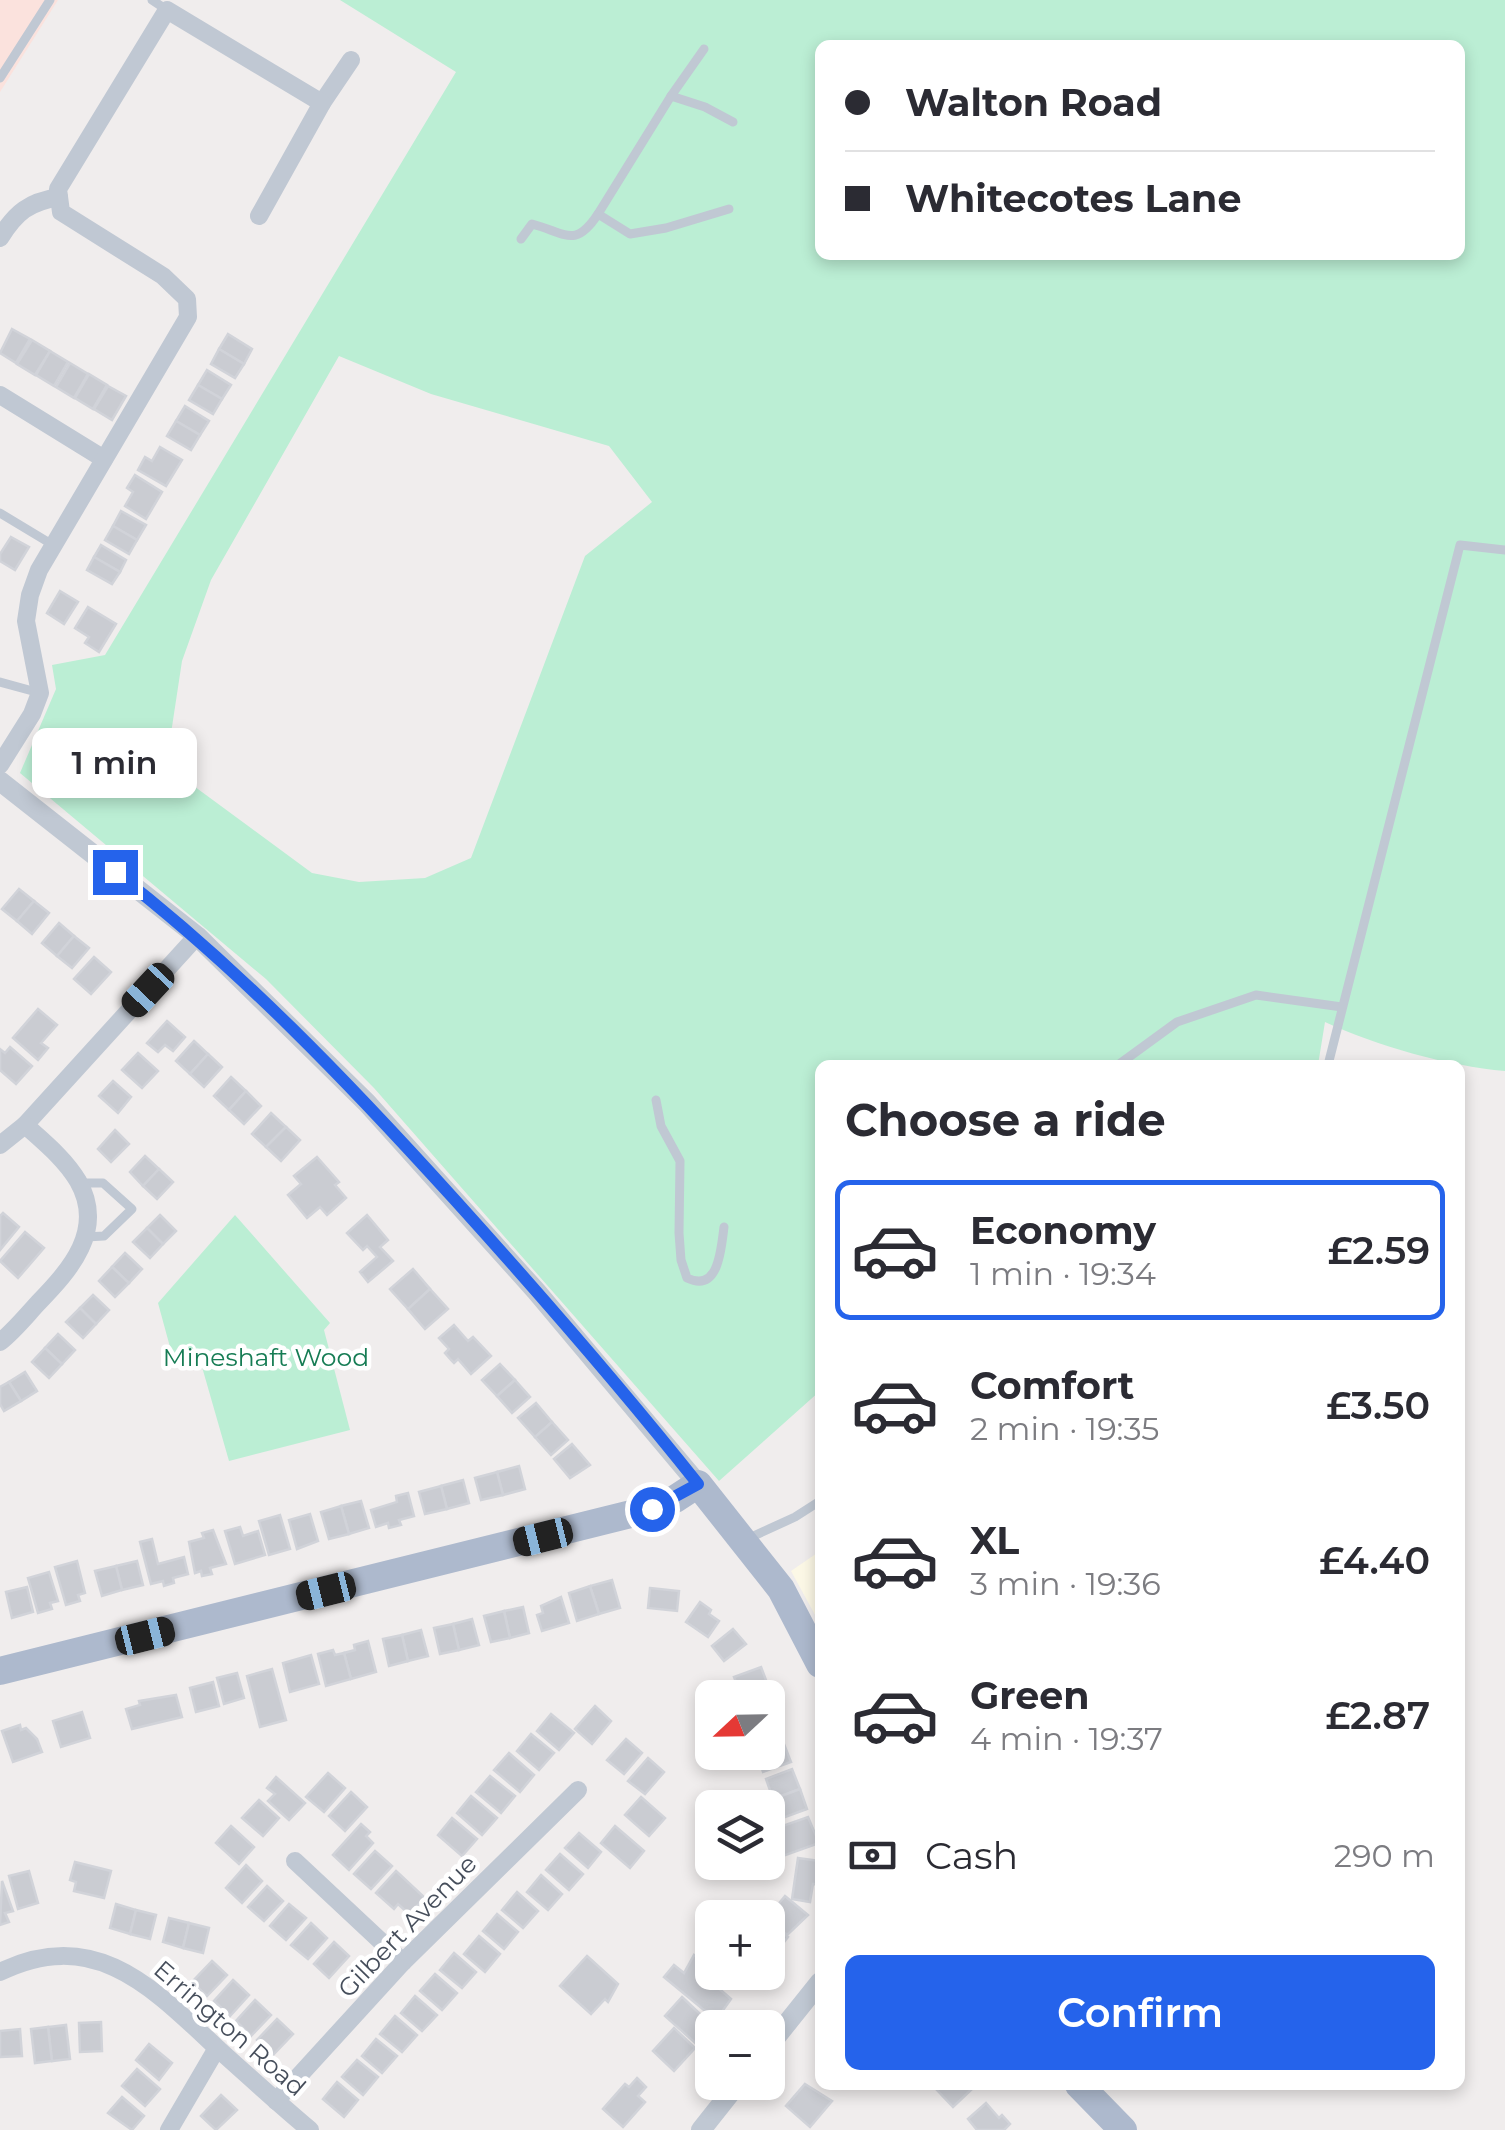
<!DOCTYPE html>
<meta charset="utf-8">
<style>
body{margin:0;font-family:Montserrat,sans-serif;background:#f2f2f3;color:#2b2b33;height:100vh;display:flex;flex-direction:column;font-size:38px;white-space:nowrap}
*{box-sizing:border-box;margin:0}
p{font-size:32px;color:#7c7c81}
.icon{flex:none;width:55px;height:55px;fill:none;stroke:currentColor;stroke-width:2;stroke-linecap:round;stroke-linejoin:round}
.map{position:relative;flex:1;overflow:hidden}
.panel{position:absolute;left:815px;top:1060px;width:650px;height:1030px;display:flex;flex-direction:column;background:#fff;border-radius:15px;box-shadow:0 5px 15px #0003}
.panel>*{flex:none}
.hud{position:absolute;left:815px;top:40px;width:650px;height:220px;border-radius:15px;box-shadow:0 5px 15px #0003;display:grid;align-content:center;height:220px;padding:0 30px;background:#fff}
.needle{width:65px;rotate:248deg}
.tools{position:absolute;left:695px;top:1680px;display:grid;gap:20px}
.tools a{display:grid;place-items:center;width:90px;height:90px;border-radius:15px;background:#fff;box-shadow:0 5px 15px #0003;font-size:50px}
.end{position:absolute;width:45px;height:45px;margin:-22px;border:12px solid #2563eb;background:#fff;box-shadow:0 0 0 5px #fff}
.from{border-radius:50%}
.bubble{position:absolute;height:70px;border-radius:15px;background:#fff;box-shadow:0 5px 15px #0003;font-size:32px;font-weight:600;line-height:70px;text-align:center}
.car{position:absolute;width:30px;height:60px;margin:-30px -15px;border-radius:12px;box-shadow:0 0 8px 2px #0007;background:linear-gradient(#222 24%,#8ab4d8 0 40%,#222 0 76%,#8ab4d8 0 86%,#222 0)}
.hud b{display:flex;align-items:center;gap:35px;height:95px;font-size:38px}
.hud b+b{border-top:2px solid #e1e1e2}
.hud i{width:25px;height:25px;background:#2b2b33}
ul{padding:0;list-style:none}
li{display:flex;align-items:center;gap:30px;height:140px;margin:0 20px 15px;padding:0 10px;border:5px solid transparent;border-radius:15px}
li div{flex:1}
li b{display:block;font-size:38px}
li em{font-style:normal;font-weight:600}
li.on{border-color:#2563eb}
li>.icon{width:90px;height:90px;stroke-width:1.5}
h2{padding:0 30px;font-size:45px;line-height:120px}
.pay{display:flex;align-items:center;gap:25px;height:110px;padding:0 30px;font-size:38px}
.pay p{margin-inline-start:auto}
.primary-button{display:flex;gap:20px;margin-top:auto;padding:20px 30px}
.primary-button a{flex:1;height:115px;border-radius:15px;background:#2563eb;color:#fff;font-size:40px;font-weight:600;line-height:115px;text-align:center}
.map>svg:first-child{display:block}
.commercial{fill:#fcf8e6}
.medical{fill:#fbe2dd}
.green{fill:#bbeed4;fill-rule:evenodd}
.building{fill:#caccd2;stroke:#d1d3d9;stroke-width:2.5}
.lines{fill:none;stroke-linecap:round;stroke-linejoin:round}
.service{stroke:#c0c8d3;stroke-width:9}
.minor{stroke:#c0c8d3;stroke-width:18}
.tertiary{stroke:#c0c8d3;stroke-width:20}
.primary{stroke:#adb9cd;stroke-width:28}
.route{stroke:#2563eb;stroke-width:12}
.labels{text-anchor:middle;dominant-baseline:central;stroke-width:9;stroke-linejoin:round;paint-order:stroke}
.park-label{font-size:25px;fill:#167c54;stroke:#fff}
.street-label{font-size:25px;fill:#464e5b;stroke:#fff}
</style>
<div class="map">
<svg width="1505" height="2130" viewBox="0 0 1505 2130">
<rect width="100%" height="100%" fill="#f0eded"/>
<polygon class="commercial" points="820,1551 820,1624 791,1571"/>
<polygon class="medical" points="0,0 58,0 0,92"/>
<g class="green">
<path d="M340 0H1505V1071C1448 1066 1377 1046 1325 1022L1318 1065H820V1391L719 1481 374 1088 266 979 20 773 56 689 52 665 105 655 456 72ZM820 45H1460V255H820ZM339 356 431 394 609 446 652 502 585 556 471 858 425 878 359 882 312 873 187 781 170 740 182 661 211 580Z"/>
<polygon points="235,1215 330,1323 324,1330 350,1430 229,1461 198,1353 173,1358 158,1303"/>
</g>
<g class="building">
<polygon points="12,329 30,339 16,363 0,353"/>
<polygon points="228,334 252,349 244,364 219,349"/>
<polygon points="32,340 50,351 35,375 17,364"/>
<polygon points="219,349 244,364 235,378 211,364"/>
<polygon points="50,351 68,362 54,386 36,375"/>
<polygon points="70,363 88,374 74,398 56,387"/>
<polygon points="207,370 231,385 222,399 198,385"/>
<polygon points="89,374 107,385 93,409 75,398"/>
<polygon points="198,385 222,399 213,414 189,400"/>
<polygon points="108,386 126,396 112,420 94,409"/>
<polygon points="185,406 209,421 200,435 176,421"/>
<polygon points="176,421 200,435 191,450 167,436"/>
<polygon points="160,447 182,460 166,486 138,470 145,457 152,461"/>
<polygon points="135,475 162,492 146,519 125,506 133,492 127,488"/>
<polygon points="121,511 146,525 137,540 113,526"/>
<polygon points="113,526 137,540 129,554 105,540"/>
<polygon points="11,537 29,547 15,570 0,561 0,554"/>
<polygon points="101,545 126,560 120,572 94,557"/>
<polygon points="94,557 120,572 112,584 87,570"/>
<polygon points="60,591 78,602 64,624 47,613"/>
<polygon points="88,607 116,624 99,652 85,643 89,637 75,628"/>
<polygon points="19,889 34,901 17,921 2,909"/>
<polygon points="34,901 49,913 32,934 17,921"/>
<polygon points="59,923 74,936 57,956 42,943"/>
<polygon points="74,936 89,948 72,968 57,956"/>
<polygon points="94,957 111,972 91,994 74,979"/>
<polygon points="38,1009 57,1025 41,1043 48,1048 38,1060 13,1038"/>
<polygon points="167,1021 185,1037 173,1051 165,1045 158,1052 147,1043"/>
<polygon points="194,1041 208,1054 190,1074 176,1061"/>
<polygon points="10,1047 32,1066 16,1084 0,1070 0,1049 5,1053"/>
<polygon points="138,1053 158,1071 142,1088 122,1070"/>
<polygon points="208,1054 222,1067 204,1087 190,1074"/>
<polygon points="231,1077 246,1091 229,1110 214,1096"/>
<polygon points="113,1081 131,1097 118,1113 99,1096"/>
<polygon points="246,1091 261,1106 244,1124 229,1110"/>
<polygon points="271,1113 286,1127 266,1147 252,1134"/>
<polygon points="286,1127 300,1140 281,1161 266,1147"/>
<polygon points="115,1130 129,1144 111,1162 98,1149"/>
<polygon points="145,1156 159,1169 143,1186 130,1172"/>
<polygon points="317,1157 339,1182 335,1185 346,1198 327,1215 320,1207 307,1218 288,1195 301,1184 294,1176"/>
<polygon points="159,1169 173,1182 157,1199 143,1186"/>
<polygon points="3,1213 19,1227 0,1250 0,1216"/>
<polygon points="160,1215 176,1231 163,1244 147,1228"/>
<polygon points="367,1215 388,1240 380,1247 393,1261 368,1282 360,1272 377,1257 367,1246 363,1250 347,1233"/>
<polygon points="147,1228 163,1244 150,1258 133,1242"/>
<polygon points="25,1232 44,1248 18,1278 0,1261"/>
<polygon points="125,1253 142,1269 129,1283 112,1267"/>
<polygon points="112,1267 129,1283 115,1297 99,1281"/>
<polygon points="413,1269 430,1289 408,1309 390,1289"/>
<polygon points="430,1289 448,1309 425,1329 408,1309"/>
<polygon points="93,1295 109,1310 96,1324 80,1308"/>
<polygon points="80,1308 96,1324 83,1338 66,1322"/>
<polygon points="454,1325 468,1341 473,1337 491,1356 471,1374 458,1359 454,1363 451,1360 445,1353 449,1349 439,1338"/>
<polygon points="58,1334 75,1350 62,1364 45,1348"/>
<polygon points="45,1348 62,1364 49,1378 32,1362"/>
<polygon points="500,1364 515,1380 497,1396 482,1380"/>
<polygon points="25,1372 37,1391 21,1401 9,1382"/>
<polygon points="515,1380 530,1397 512,1413 497,1396"/>
<polygon points="9,1382 21,1401 4,1411 0,1404 0,1387"/>
<polygon points="536,1403 552,1422 535,1437 518,1418"/>
<polygon points="552,1422 568,1440 551,1455 535,1437"/>
<polygon points="572,1444 590,1465 570,1478 554,1459"/>
<polygon points="519,1466 525,1489 503,1495 497,1472"/>
<polygon points="497,1472 503,1495 481,1500 475,1478"/>
<polygon points="463,1480 469,1503 447,1509 441,1486"/>
<polygon points="441,1486 447,1509 425,1514 419,1492"/>
<polygon points="408,1493 414,1516 399,1520 401,1525 389,1528 388,1523 376,1527 371,1510 397,1502 396,1496"/>
<polygon points="361,1501 369,1528 349,1534 341,1506"/>
<polygon points="341,1506 349,1534 329,1539 321,1512"/>
<polygon points="310,1514 318,1541 297,1549 289,1520"/>
<polygon points="280,1515 290,1549 269,1555 259,1521"/>
<polygon points="240,1527 243,1536 258,1531 265,1555 235,1564 225,1531"/>
<polygon points="213,1530 226,1564 210,1568 212,1574 202,1576 201,1571 195,1573 189,1542 204,1538 202,1533"/>
<polygon points="152,1539 158,1564 184,1557 188,1574 173,1578 174,1583 164,1586 163,1581 151,1584 140,1542"/>
<polygon points="77,1561 85,1593 78,1595 80,1601 66,1605 55,1567"/>
<polygon points="137,1561 143,1585 122,1590 116,1566"/>
<polygon points="116,1566 122,1590 102,1596 95,1571"/>
<polygon points="49,1572 58,1601 50,1603 52,1609 38,1613 28,1578"/>
<polygon points="612,1580 620,1608 599,1614 590,1586"/>
<polygon points="590,1586 599,1614 577,1621 569,1593"/>
<polygon points="27,1587 33,1612 12,1618 6,1592"/>
<polygon points="650,1588 679,1591 677,1611 648,1608"/>
<polygon points="561,1597 569,1623 542,1631 537,1615 543,1613 541,1606"/>
<polygon points="700,1602 711,1610 709,1614 719,1621 708,1637 686,1622"/>
<polygon points="523,1607 529,1633 510,1638 504,1611"/>
<polygon points="504,1611 510,1638 491,1642 484,1616"/>
<polygon points="472,1619 479,1645 459,1650 453,1624"/>
<polygon points="453,1624 459,1650 440,1654 434,1628"/>
<polygon points="733,1629 746,1644 724,1661 712,1646"/>
<polygon points="421,1630 428,1656 408,1661 402,1635"/>
<polygon points="402,1635 408,1661 389,1666 383,1639"/>
<polygon points="368,1641 376,1672 351,1679 344,1653 355,1650 354,1645"/>
<polygon points="333,1650 335,1655 344,1653 351,1679 326,1686 318,1654"/>
<polygon points="311,1655 319,1684 290,1692 283,1663"/>
<polygon points="761,1667 769,1688 742,1698 734,1677"/>
<polygon points="272,1669 286,1720 260,1727 247,1676"/>
<polygon points="237,1673 244,1698 224,1704 217,1678"/>
<polygon points="213,1682 219,1706 196,1712 190,1688"/>
<polygon points="176,1695 182,1717 132,1729 126,1709 140,1705 139,1701"/>
<polygon points="595,1706 611,1721 592,1744 575,1729"/>
<polygon points="82,1712 90,1738 61,1747 53,1721"/>
<polygon points="551,1714 574,1733 559,1750 537,1731"/>
<polygon points="20,1725 21,1730 26,1728 37,1739 42,1752 13,1762 2,1731"/>
<polygon points="531,1734 554,1753 539,1770 517,1751"/>
<polygon points="780,1734 791,1762 763,1772 759,1759 766,1756 768,1739"/>
<polygon points="626,1739 642,1753 624,1774 607,1760"/>
<polygon points="509,1753 534,1775 520,1792 494,1770"/>
<polygon points="648,1758 664,1772 645,1794 628,1781"/>
<polygon points="792,1769 800,1789 773,1799 766,1779"/>
<polygon points="328,1773 345,1788 324,1812 306,1797"/>
<polygon points="490,1776 515,1796 501,1813 476,1792"/>
<polygon points="276,1777 305,1803 289,1820 268,1801 275,1794 267,1788"/>
<polygon points="800,1789 807,1809 780,1819 773,1799"/>
<polygon points="351,1792 367,1807 345,1831 329,1816"/>
<polygon points="471,1796 497,1818 482,1835 457,1813"/>
<polygon points="641,1797 665,1818 649,1836 625,1815"/>
<polygon points="259,1800 279,1818 263,1836 242,1818"/>
<polygon points="808,1817 819,1843 783,1856 774,1829"/>
<polygon points="452,1818 477,1839 462,1856 438,1835"/>
<polygon points="361,1824 370,1832 366,1836 373,1843 349,1870 333,1855"/>
<polygon points="231,1826 254,1847 239,1864 216,1843"/>
<polygon points="615,1826 644,1851 630,1868 601,1843"/>
<polygon points="579,1833 601,1852 588,1868 565,1848"/>
<polygon points="375,1851 392,1866 371,1889 354,1874"/>
<polygon points="560,1854 583,1874 569,1890 546,1870"/>
<polygon points="798,1858 820,1861 820,1885 813,1884 810,1902 792,1899"/>
<polygon points="75,1862 111,1871 104,1898 74,1891 76,1882 70,1880"/>
<polygon points="246,1865 262,1881 242,1903 226,1888"/>
<polygon points="29,1871 38,1903 18,1909 9,1876"/>
<polygon points="396,1871 425,1898 409,1914 398,1904 394,1909 376,1893"/>
<polygon points="541,1875 562,1894 548,1910 527,1892"/>
<polygon points="2,1881 13,1911 5,1913 9,1922 0,1925"/>
<polygon points="267,1886 283,1901 264,1921 248,1907"/>
<polygon points="517,1892 538,1911 523,1928 502,1910"/>
<polygon points="785,1896 808,1915 787,1935 767,1918"/>
<polygon points="116,1904 136,1910 130,1934 110,1928"/>
<polygon points="289,1904 306,1918 286,1940 270,1926"/>
<polygon points="136,1910 156,1915 150,1939 130,1934"/>
<polygon points="497,1914 518,1932 504,1949 483,1931"/>
<polygon points="169,1918 189,1923 183,1948 163,1942"/>
<polygon points="768,1920 788,1937 778,1950 768,1942"/>
<polygon points="189,1923 209,1928 203,1953 183,1948"/>
<polygon points="311,1923 327,1938 308,1959 291,1945"/>
<polygon points="479,1936 500,1954 485,1972 464,1954"/>
<polygon points="334,1942 349,1956 329,1978 314,1964"/>
<polygon points="454,1953 476,1972 462,1988 440,1970"/>
<polygon points="694,1955 714,1972 708,1979 731,1999 716,2020 664,1977 674,1965 684,1973"/>
<polygon points="587,1956 618,1984 608,2002 605,1999 591,2014 560,1986"/>
<polygon points="212,1961 227,1975 207,1996 192,1982"/>
<polygon points="435,1974 457,1993 442,2010 420,1991"/>
<polygon points="233,1980 249,1995 230,2016 214,2001"/>
<polygon points="415,1996 437,2015 422,2031 401,2013"/>
<polygon points="682,1997 714,2027 705,2037 708,2040 701,2048 665,2016"/>
<polygon points="255,2000 271,2015 251,2036 236,2021"/>
<polygon points="395,2016 417,2035 402,2052 380,2034"/>
<polygon points="277,2019 293,2034 273,2055 257,2040"/>
<polygon points="101,2022 102,2051 80,2052 79,2023"/>
<polygon points="66,2025 70,2059 52,2061 48,2027"/>
<polygon points="48,2027 52,2061 35,2063 31,2029"/>
<polygon points="674,2028 695,2048 674,2071 653,2051"/>
<polygon points="20,2029 22,2056 0,2057 0,2031"/>
<polygon points="376,2039 397,2056 382,2073 362,2056"/>
<polygon points="149,2044 172,2063 159,2080 136,2060"/>
<polygon points="357,2060 378,2077 363,2095 342,2077"/>
<polygon points="137,2069 160,2089 145,2106 122,2086"/>
<polygon points="637,2078 646,2087 638,2096 645,2102 623,2127 603,2109 625,2084 629,2087"/>
<polygon points="337,2082 358,2100 344,2117 323,2099"/>
<polygon points="805,2084 832,2101 810,2127 786,2106"/>
<polygon points="939,2085 971,2085 973,2088 953,2107 935,2088"/>
<polygon points="221,2095 237,2110 216,2130 201,2116"/>
<polygon points="122,2097 144,2116 132,2130 108,2113"/>
<polygon points="986,2103 999,2118 1002,2115 1010,2124 1004,2130 977,2130 968,2119"/>
</g>
<g class="lines">
<g class="service">
<polyline points="152,0 167,10"/>
<polyline points="0,78 50,0"/>
<polyline points="671,96 704,49"/>
<polyline points="598,214 671,96 705,107 733,122"/>
<path d="M521 239 532 224C566 233 575 249 598 214L630 234 666 228 729 209"/>
<polyline points="0,513 53,545"/>
<polyline points="0,682 40,693"/>
<polyline points="1118,1065 1177,1022 1256,995 1342,1007"/>
<polyline points="1328,1065 1460,545 1505,550"/>
<path d="M656 1100 661 1126 680 1161 679 1233 681 1260 687 1278C719 1293 721 1249 724 1227"/>
<polyline points="80,1183 103,1183 132,1209 104,1236 86,1237"/>
<polyline points="747,1539 795,1517 820,1501"/>
</g>
<g class="minor">
<polyline points="259,216 322,103 351,60"/>
<path d="M0 238C16 212 29 202 59 197"/>
<polyline points="0,395 104,459"/>
<polyline points="0,765 32,714 40,693 26,621 30,595 39,570 188,317 187,299 163,276 61,212 58,189 167,10 322,103"/>
<polyline points="0,1145 25,1125 197,936"/>
<path d="M0 1342C14 1331 26 1316 38 1303 70 1270 106 1230 78 1181 65 1159 44 1142 25 1125"/>
<polyline points="295,1861 403,1962"/>
<path d="M0 1972C94 1926 152 1987 216 2047 247 2075 278 2103 310 2130"/>
<polyline points="276,2101 403,1962 578,1790"/>
<polyline points="169,2130 217,2048"/>
</g>
<g class="tertiary">
<polyline points="0,781 197,936 367,1103 536,1291 698,1484"/>
<polyline points="768,2047 820,1982"/>
<polyline points="701,2130 739,2082"/>
</g>
<g class="primary">
<polyline points="0,1671 643,1511 675,1499 698,1484 781,1589 820,1664"/>
<polyline points="1079,2085 1123,2130"/>
</g>
</g>
<g class="lines">
<path class="route" d="M115 872C240 969 348 1082 455 1200 538 1292 620 1386 698 1484L652 1509"/>
</g>
<g class="labels">
<g class="park-label">
<text x="266" y="1357">Mineshaft Wood</text>
</g>
<g class="street-label">
<text transform="translate(407 1926) rotate(-46)">Gilbert Avenue</text>
<text transform="translate(230 2028) rotate(41)">Errington Road</text>
</g>
</g>
</svg>
<div class="tools">
<a><svg class="needle" viewBox="-14 -14 28 28"><path d="M0-13l5 13h-10z" fill="#e53935"/><path d="M0 13l5-13h-10z" fill="#7c7c81"/></svg></a>
<a><svg class="icon" aria-label="layers" viewBox="0 0 24 24"><path d="M12 4l9 5-9 5-9-5zM3 14l9 5 9-5"/></svg></a>
<a>+</a>
<a>−</a>
</div>
<i class="end from" style="left:652px;top:1509px"></i>
<i class="end" style="left:115px;top:872px"></i>
<div class="bubble" style="left:32px;top:728px;width:165px">1 min</div>
<i class="car" style="left:148px;top:990px;rotate:223deg"></i>
<i class="car" style="left:543px;top:1537px;rotate:256deg"></i>
<i class="car" style="left:326px;top:1591px;rotate:256deg"></i>
<i class="car" style="left:145px;top:1636px;rotate:76deg"></i>
<div class="hud">
<b><i class="from"></i>Walton Road</b>
<b><i></i>Whitecotes Lane</b>
</div>
<section class="panel">
<h2>Choose a ride</h2>
<ul>
<li class="on"><svg class="icon" aria-label="car" viewBox="0 0 24 24"><path d="M5 17H2v-5l4-1 3-4h7l3 4 3 1v5h-3M9 17h6M6 11h13"/><circle cx="7" cy="17" r="2"/><circle cx="17" cy="17" r="2"/></svg><div><b>Economy</b><p>1 min · 19:34</p></div><em>£2.59</em></li>
<li><svg class="icon" aria-label="car" viewBox="0 0 24 24"><path d="M5 17H2v-5l4-1 3-4h7l3 4 3 1v5h-3M9 17h6M6 11h13"/><circle cx="7" cy="17" r="2"/><circle cx="17" cy="17" r="2"/></svg><div><b>Comfort</b><p>2 min · 19:35</p></div><em>£3.50</em></li>
<li><svg class="icon" aria-label="car" viewBox="0 0 24 24"><path d="M5 17H2v-5l4-1 3-4h7l3 4 3 1v5h-3M9 17h6M6 11h13"/><circle cx="7" cy="17" r="2"/><circle cx="17" cy="17" r="2"/></svg><div><b>XL</b><p>3 min · 19:36</p></div><em>£4.40</em></li>
<li><svg class="icon" aria-label="car" viewBox="0 0 24 24"><path d="M5 17H2v-5l4-1 3-4h7l3 4 3 1v5h-3M9 17h6M6 11h13"/><circle cx="7" cy="17" r="2"/><circle cx="17" cy="17" r="2"/></svg><div><b>Green</b><p>4 min · 19:37</p></div><em>£2.87</em></li>
</ul>
<div class="pay"><svg class="icon" aria-label="cash" viewBox="0 0 24 24"><path d="M3 7h18v10H3z"/><circle cx="12" cy="12" r="2"/></svg>Cash<p>290 m</p></div>
<div class="primary-button"><a>Confirm</a></div>
</section>
</div>
